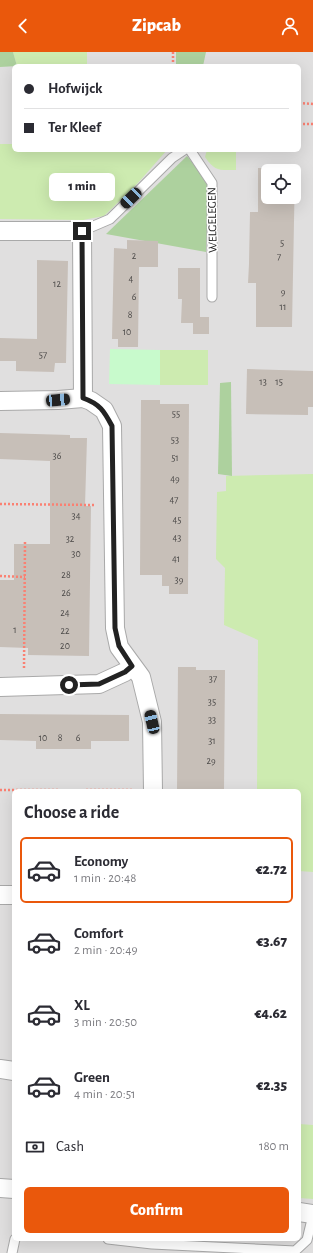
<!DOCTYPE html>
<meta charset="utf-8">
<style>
body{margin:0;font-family:"Alegreya Sans",sans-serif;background:#f7f7f7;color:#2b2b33;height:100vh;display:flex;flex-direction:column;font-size:15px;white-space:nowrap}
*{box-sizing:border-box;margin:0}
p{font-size:13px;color:#7c7c81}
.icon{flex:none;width:22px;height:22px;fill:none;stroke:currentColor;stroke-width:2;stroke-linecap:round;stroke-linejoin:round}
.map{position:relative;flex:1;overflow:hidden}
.drawer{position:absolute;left:12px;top:737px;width:289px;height:452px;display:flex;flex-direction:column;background:#fff;border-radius:6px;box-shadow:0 4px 16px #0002}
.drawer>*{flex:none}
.guide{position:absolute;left:12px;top:12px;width:289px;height:88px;border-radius:6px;box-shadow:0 4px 16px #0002;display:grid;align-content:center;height:88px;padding:0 12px;background:#fff}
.controls{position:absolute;left:261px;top:112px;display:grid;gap:8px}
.controls a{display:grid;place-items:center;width:40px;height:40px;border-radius:6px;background:#fff;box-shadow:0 4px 16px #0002;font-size:20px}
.end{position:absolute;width:18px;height:18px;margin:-9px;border:5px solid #222;background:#fff;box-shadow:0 0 0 2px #fff}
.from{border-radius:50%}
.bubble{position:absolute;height:28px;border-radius:6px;background:#fff;box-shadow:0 4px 16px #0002;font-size:13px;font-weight:800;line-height:28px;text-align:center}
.car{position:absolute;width:12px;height:24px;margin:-12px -6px;border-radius:5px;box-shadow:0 0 3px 1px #0007;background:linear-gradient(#222 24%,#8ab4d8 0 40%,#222 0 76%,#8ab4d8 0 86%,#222 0)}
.guide b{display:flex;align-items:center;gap:14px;height:38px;font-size:15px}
.guide b+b{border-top:1px solid #e1e1e2}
.guide i{width:10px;height:10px;background:#2b2b33}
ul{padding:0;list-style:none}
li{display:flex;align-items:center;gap:12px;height:66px;margin:0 8px 6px;padding:0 4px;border:2px solid transparent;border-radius:6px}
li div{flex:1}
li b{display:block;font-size:15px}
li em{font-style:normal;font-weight:800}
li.on{border-color:#ea580c}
li>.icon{width:36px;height:36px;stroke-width:1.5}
h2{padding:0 12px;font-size:18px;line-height:48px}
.pay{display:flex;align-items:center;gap:10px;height:44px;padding:0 12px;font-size:15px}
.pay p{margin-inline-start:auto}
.action{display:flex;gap:8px;margin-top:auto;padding:8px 12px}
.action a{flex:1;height:46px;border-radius:6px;background:#ea580c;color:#fff;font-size:16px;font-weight:800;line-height:46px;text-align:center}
header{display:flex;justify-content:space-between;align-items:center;height:52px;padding:0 12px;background:#ea580c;color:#fff;font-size:18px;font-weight:800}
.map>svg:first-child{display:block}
.residential{fill:#e0dfdf;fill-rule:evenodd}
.grass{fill:#cdebb0}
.forest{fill:#add19e}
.park{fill:#c8facc}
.building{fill:#c7bfb8;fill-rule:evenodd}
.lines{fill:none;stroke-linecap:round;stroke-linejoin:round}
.lane-casing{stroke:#a9a9a9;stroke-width:11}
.street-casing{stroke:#a9a9a9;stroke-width:20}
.path{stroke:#fa8072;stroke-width:2.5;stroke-dasharray:2 2;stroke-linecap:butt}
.lane{stroke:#fff;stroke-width:9}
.street{stroke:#fff;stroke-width:18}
.route{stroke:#222;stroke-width:5}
.labels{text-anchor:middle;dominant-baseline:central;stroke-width:3;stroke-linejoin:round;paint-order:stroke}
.number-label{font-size:10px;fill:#4b4948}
.street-label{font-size:12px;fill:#222;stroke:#fff}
</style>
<header><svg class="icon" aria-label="back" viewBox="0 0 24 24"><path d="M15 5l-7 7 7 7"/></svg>Zipcab<svg class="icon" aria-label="person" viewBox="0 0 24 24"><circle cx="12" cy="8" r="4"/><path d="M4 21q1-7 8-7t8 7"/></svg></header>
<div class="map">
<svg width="313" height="1201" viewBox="0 0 313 1201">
<rect width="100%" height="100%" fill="#f2efe9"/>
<path class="residential" d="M0 0H313V1201H0ZM14 14H299V98H14ZM268 119H294V145H268ZM14 739H299V1187H14Z"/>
<g class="grass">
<polygon points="13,0 87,0 87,14 17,14"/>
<polygon points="0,92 14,92 14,98 167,98 137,132 104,164 83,168 0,167"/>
<path d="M207 98H236V118C220 118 215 120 205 105Z"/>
<rect x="160" y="298" width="48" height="35"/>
<polygon points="313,422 313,820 299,819 299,739 257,739 258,588 224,573 225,516 216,507 217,440 226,439 226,424"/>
<polygon points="299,1072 313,1073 313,1147 299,1146"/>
</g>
<g class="forest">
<polygon points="0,0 13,0 17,14 0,15"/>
<polygon points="176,0 206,0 203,14 176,14"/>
<polygon points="187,104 209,132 206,200 106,182"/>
<polygon points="231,330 232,424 218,422 220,331"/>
</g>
<polygon class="park" points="110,297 160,298 160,333 109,332"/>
<g class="building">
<path d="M258 116 295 117 292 275H256V231H248L249 212 250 160H258ZM268 119H294V145H268Z"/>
<polygon points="127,188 158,189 158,215 139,215 138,295 118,295 118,287 112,287 114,196 127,197"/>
<polygon points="37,208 68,209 66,311 55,311 54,320 16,319 16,309 0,309 0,286 37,287"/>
<polygon points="178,216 200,216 200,265 209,265 209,282 193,282 193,271 181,271 182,247 178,247"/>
<polygon points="247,317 313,319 313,355 308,355 308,363 246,362"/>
<polygon points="141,348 160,348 160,352 189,352 188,542 169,542 169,534 162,534 162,523 140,523"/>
<polygon points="0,381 70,383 70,386 87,386 85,454 91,454 89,604 28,603 28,596 0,595 0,528 14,528 14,492 50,492 50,409 0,407"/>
<polygon points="178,615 196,615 196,618 225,618 224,739 177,739"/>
<polygon points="0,662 129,663 129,689 91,689 91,697 36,697 36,689 0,688"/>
</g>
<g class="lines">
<g class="lane-casing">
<g id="lane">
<polyline points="190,98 212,131 212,245"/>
<polyline points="82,179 110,167 172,106 184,98"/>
<polyline points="108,1187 152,1192 295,1199 307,1188 313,1163"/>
<polyline points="12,1201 15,1187"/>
</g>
</g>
<g class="street-casing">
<g id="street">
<polyline points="0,179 82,179 83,346"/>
<polyline points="0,349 58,348 83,346 91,349 104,358 112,374 115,576 119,595 141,625 152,670 153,739"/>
<polyline points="0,635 99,632 125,620 132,614"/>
<polyline points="0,843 14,843"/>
<polyline points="0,1017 14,1019"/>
<polyline points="0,1136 14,1137"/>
<polyline points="299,1160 313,1162"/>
</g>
</g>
<g class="path">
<polyline points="173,0 173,14"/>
<polyline points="299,51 313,52"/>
<polyline points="299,72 313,72"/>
<polyline points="0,452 95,453"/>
<polyline points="0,524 25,525"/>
<polyline points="24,616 25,489"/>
<polyline points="0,738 59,738"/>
<polyline points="86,738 134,738"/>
</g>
<use href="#lane" class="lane"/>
<use href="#street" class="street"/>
</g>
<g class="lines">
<path class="route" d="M69 633 99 632 125 620 132 614 119 594 115 576 112 374C104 359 100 352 83 346L82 179"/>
</g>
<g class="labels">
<g class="number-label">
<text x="282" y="191">5</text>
<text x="134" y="204">2</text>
<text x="279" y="205">7</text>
<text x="131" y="227">4</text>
<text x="57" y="232">12</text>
<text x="283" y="240">9</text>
<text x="134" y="245">6</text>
<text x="283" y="255">11</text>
<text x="130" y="263">8</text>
<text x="127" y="280">10</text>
<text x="43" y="303">57</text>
<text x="263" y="330">13</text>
<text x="279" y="330">15</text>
<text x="176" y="362">55</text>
<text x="175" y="388">53</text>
<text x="57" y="404">36</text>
<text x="175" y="406">51</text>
<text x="175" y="427">49</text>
<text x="174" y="448">47</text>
<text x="76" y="464">34</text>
<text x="177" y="468">45</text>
<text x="177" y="486">43</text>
<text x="70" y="487">32</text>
<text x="76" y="502">30</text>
<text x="176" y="507">41</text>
<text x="66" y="523">28</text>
<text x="179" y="528">39</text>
<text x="66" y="541">26</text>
<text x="65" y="561">24</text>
<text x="15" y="578">1</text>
<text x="65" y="579">22</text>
<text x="65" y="594">20</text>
<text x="213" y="627">37</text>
<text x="212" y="650">35</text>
<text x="212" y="668">33</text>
<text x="43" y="686">10</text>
<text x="60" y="686">8</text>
<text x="78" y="686">6</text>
<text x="212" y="689">31</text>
<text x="211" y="709">29</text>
</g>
<g class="street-label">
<text transform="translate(212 168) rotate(-91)">WELGELEGEN</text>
</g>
</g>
</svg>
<div class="controls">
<a><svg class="icon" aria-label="locate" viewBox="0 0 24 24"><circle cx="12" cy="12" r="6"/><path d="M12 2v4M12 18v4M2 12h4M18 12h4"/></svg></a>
</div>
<i class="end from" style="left:69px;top:633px"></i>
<i class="end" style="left:82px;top:179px"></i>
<div class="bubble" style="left:49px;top:121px;width:66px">1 min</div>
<i class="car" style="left:131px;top:146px;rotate:226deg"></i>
<i class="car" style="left:58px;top:348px;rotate:85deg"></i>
<i class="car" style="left:152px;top:670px;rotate:347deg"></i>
<div class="guide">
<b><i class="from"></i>Hofwijck</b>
<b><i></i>Ter Kleef</b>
</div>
<section class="drawer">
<h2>Choose a ride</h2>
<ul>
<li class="on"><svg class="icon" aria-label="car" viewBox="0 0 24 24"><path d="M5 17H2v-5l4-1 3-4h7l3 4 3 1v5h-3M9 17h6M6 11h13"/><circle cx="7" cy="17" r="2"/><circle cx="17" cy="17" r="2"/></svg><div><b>Economy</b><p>1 min · 20:48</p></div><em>€2.72</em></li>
<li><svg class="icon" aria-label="car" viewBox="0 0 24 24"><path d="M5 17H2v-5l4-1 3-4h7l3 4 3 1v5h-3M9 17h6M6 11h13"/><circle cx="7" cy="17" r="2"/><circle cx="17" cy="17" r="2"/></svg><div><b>Comfort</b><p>2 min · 20:49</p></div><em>€3.67</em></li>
<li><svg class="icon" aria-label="car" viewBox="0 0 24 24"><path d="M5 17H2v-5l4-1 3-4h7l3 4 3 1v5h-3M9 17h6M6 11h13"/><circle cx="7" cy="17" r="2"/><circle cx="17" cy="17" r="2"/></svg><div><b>XL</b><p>3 min · 20:50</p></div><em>€4.62</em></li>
<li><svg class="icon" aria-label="car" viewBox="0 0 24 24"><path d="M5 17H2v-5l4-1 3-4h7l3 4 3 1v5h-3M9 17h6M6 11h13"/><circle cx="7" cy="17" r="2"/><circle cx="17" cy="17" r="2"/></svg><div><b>Green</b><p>4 min · 20:51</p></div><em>€2.35</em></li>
</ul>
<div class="pay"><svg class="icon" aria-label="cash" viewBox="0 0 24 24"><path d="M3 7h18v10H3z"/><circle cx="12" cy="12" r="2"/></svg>Cash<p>180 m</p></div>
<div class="action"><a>Confirm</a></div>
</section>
</div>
